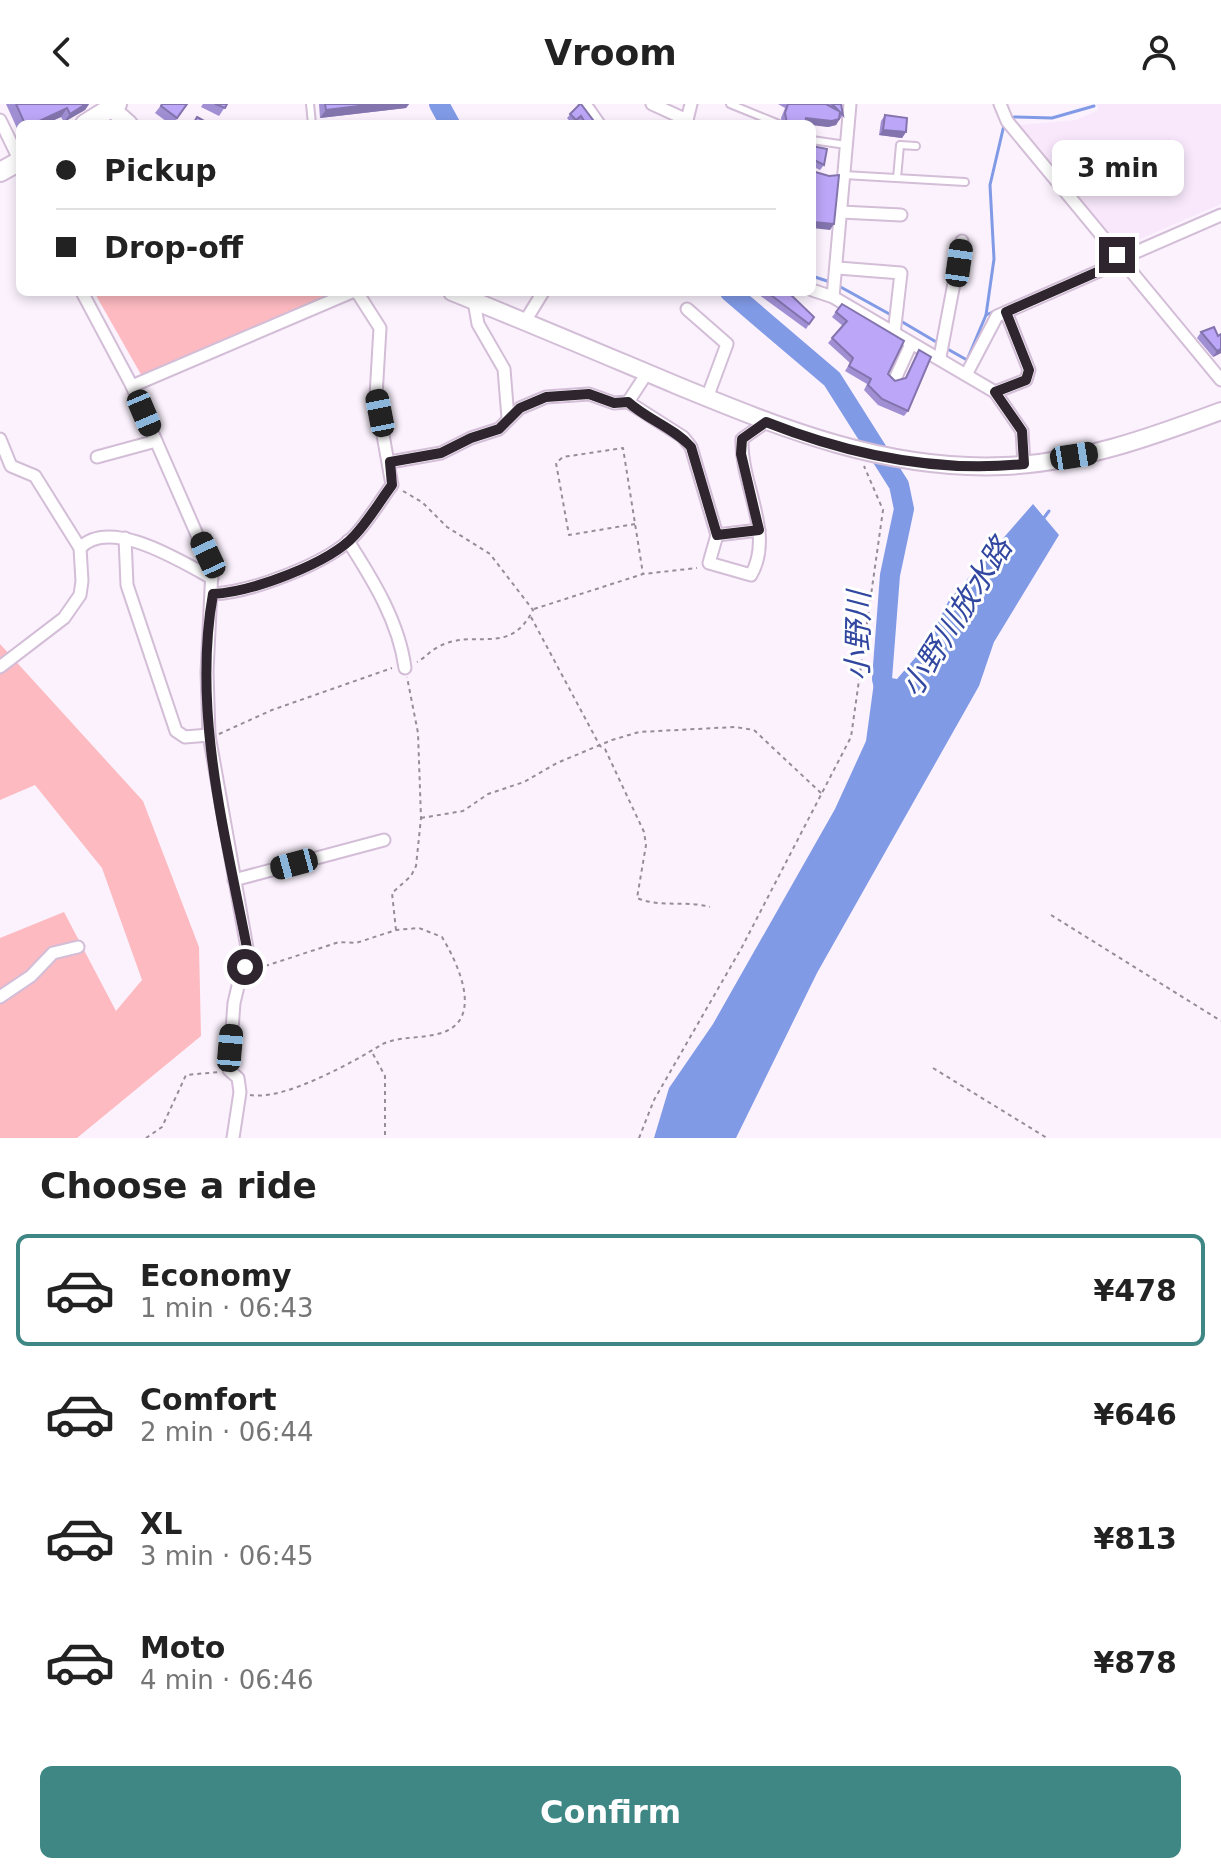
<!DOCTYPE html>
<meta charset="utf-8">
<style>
body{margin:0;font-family:"DejaVu Sans","Noto Sans JP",sans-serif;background:#f6f6f6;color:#222;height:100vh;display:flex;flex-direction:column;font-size:30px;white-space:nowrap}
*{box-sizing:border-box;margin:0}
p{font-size:26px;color:#767676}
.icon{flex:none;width:44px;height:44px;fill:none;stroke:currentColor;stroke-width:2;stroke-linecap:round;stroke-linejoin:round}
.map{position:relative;height:1034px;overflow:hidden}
.panel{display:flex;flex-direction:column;background:#fff;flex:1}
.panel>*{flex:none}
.guide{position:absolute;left:16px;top:16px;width:800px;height:176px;border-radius:12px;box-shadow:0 4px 12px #0003;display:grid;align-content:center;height:176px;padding:0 40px;background:#fff}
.end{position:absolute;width:36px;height:36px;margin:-18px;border:10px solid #2e252f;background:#fff;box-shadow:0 0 0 4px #fff}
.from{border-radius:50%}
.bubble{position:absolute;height:56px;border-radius:12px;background:#fff;box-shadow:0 4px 12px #0003;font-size:26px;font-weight:600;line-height:56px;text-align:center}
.car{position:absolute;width:24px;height:48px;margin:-24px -12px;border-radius:10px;box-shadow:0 0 6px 2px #0007;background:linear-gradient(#222 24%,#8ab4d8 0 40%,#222 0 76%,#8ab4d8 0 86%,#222 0)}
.guide b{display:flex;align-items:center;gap:28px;height:76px;font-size:30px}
.guide b+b{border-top:2px solid #e0e0e0}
.guide i{width:20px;height:20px;background:#222}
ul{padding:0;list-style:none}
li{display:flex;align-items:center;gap:24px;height:112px;margin:0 16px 12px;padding:0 24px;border:4px solid transparent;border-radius:12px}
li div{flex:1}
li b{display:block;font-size:30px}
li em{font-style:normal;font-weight:600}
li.on{border-color:#3f8785}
li>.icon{width:72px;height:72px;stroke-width:1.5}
h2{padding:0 40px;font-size:36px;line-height:96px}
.cta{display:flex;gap:16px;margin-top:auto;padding:16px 40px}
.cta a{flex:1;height:92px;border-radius:12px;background:#3f8785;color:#fff;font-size:32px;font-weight:600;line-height:92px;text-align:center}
header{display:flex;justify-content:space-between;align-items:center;height:104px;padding:0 40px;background:#fff;font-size:36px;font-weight:600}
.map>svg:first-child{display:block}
.built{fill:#f9e8fc}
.green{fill:#fdbac1}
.water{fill:#819ae6}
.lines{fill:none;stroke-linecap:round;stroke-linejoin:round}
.stream{stroke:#819ae6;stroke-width:3}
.river{stroke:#819ae6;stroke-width:20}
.lane-casing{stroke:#d3bdd7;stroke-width:10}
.street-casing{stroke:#d3bdd7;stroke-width:15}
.secondary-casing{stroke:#d3bdd7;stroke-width:20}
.primary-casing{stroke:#d3bdd7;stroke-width:22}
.path{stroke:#968d97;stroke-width:2;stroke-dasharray:4 4;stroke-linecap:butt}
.lane{stroke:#fff;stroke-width:6}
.street{stroke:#fff;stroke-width:11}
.secondary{stroke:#fff;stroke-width:16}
.primary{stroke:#fff;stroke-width:18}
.wall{fill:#a18fd4}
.shaded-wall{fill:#8374ad}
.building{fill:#bba6f7;stroke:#8374ad;stroke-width:2}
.route{stroke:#2e252f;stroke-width:10}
.labels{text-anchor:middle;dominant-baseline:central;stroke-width:6;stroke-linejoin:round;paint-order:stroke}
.water-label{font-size:30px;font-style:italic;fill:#3247a0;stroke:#fff}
</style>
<header><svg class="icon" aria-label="back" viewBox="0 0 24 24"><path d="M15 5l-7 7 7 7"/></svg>Vroom<svg class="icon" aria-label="person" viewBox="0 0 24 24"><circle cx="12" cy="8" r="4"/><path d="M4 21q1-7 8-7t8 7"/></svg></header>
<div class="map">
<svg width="1221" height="1034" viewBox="0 0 1221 1034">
<rect width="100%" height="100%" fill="#fbf2fd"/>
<polygon class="built" points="1097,0 1221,0 1221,100 1117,145 1019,21 1076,16 1098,6"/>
<g class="green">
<polygon points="94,188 345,188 143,274"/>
<polygon points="0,540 143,697 199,843 201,932 77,1034 0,1034 0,834 64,808 116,907 142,876 102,764 35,681 0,696"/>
</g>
<polygon class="water" points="1033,400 1059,431 994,538 979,582 817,869 736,1034 654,1034 669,984 713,920 835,705 866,637 875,571 897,575 927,540 949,496"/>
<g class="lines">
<g class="stream">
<polyline points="1010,16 1014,13 1052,14 1094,2"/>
<polyline points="812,172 830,178"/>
<polyline points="837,181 893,212"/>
<polyline points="986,211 994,155 990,81 1004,21"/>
<polyline points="899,216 938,239"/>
<polyline points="944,243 967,256 986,211 1115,154"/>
<polyline points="1043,415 1049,407"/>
</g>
<g class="river">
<polyline points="439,0 450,20"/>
<polyline points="730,188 832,275 899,381 904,405 890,471 882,575 888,599"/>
</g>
<g class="lane-casing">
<g id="lane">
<polyline points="310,0 312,20"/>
<polyline points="730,0 779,20"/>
<polyline points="812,36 846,41"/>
<polyline points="844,71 965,78"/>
<polyline points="897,74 900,41 916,42"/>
</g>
</g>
<g class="street-casing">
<g id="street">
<polyline points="585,0 599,20"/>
<polyline points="652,0 687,16"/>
<polyline points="1000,0 1007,17 1221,276"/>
<polyline points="0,16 20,57"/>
<polyline points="686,20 691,0"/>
<polyline points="841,108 901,111"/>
<polyline points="1120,155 1221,111"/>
<polyline points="838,164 901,169 894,230"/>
<polyline points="812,186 833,193 995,288 1022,327 1024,360"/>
<polyline points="82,188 132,282 212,465 207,568 209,631 247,844 234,899 229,966 238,974 240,988 233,1034"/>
<polyline points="833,193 850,0"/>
<polyline points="474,197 478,220 504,265 508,314"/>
<polyline points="687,205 727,240 707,294"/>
<polyline points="524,219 543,188"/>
<polyline points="940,253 962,137"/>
<path d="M647 269 628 298 683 333 691 343 717 431 709 459 751 471C775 429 740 380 742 335L766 318"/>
<polyline points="967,269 997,212 1122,157"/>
<polyline points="895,275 911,240"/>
<polyline points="132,282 352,188"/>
<polyline points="995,288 1026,276 1029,266 1006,208"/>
<polyline points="0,335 11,362 35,372 80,444 82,477 80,491 64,514 0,563"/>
<polyline points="97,353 156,337"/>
<polyline points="390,358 441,349 471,334 499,325 520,304 546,293 589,290 614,299 628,298"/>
<polyline points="717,431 759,426"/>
<polyline points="125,434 127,481 176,627 185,633 209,631"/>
<path d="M348 437C373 476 399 518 405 564"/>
<path d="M80 444C110 412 182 458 212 474"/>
<path d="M213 490C251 488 328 460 355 431 369 416 380 397 392 381L376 292 380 224 357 188"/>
<polyline points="234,776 384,736"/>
<polyline points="0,893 31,872 53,849 78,843"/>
</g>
</g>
<g class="secondary-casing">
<g id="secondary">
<polyline points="111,4 129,20"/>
<path d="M452 188C527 218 602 250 676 281 783 325 887 367 1004 362 1079 359 1151 333 1221 307"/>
</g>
</g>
<g class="primary-casing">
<g id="primary">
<polyline points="85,20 117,0"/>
<polyline points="0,68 20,57"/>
</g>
</g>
<g class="path">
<path d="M403 387 422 398 447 423 490 450 533 506C509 554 474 523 438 543 430 547 425 554 417 558"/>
<polyline points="635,420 569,431 556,359 563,353 623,344 643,470"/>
<polyline points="534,505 643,470 697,464"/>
<path d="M531 513 600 642 605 645 644 728 646 741 637 794C661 804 685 796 710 803"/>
<polyline points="219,630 272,606 392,564"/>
<polyline points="421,714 463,707 488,690 524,678 557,659 612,636 639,628 735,623 754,626 822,690"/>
<polyline points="1051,811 1221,917"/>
<polyline points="396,826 392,789 411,772 416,762 421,714 418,629 407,573"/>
<polyline points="373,950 385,972 385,1034"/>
<polyline points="933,964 1047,1034"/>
<path d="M250 991C284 997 353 958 381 941 403 928 447 940 461 914 473 891 454 853 442 833L419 824 396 826 356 839 339 838 253 866"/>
<polyline points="146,1034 162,1023 186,971 219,968"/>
<polyline points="639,1034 654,996 742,843 851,633 883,406 864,362"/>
</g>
<use href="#lane" class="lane"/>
<use href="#street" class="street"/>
<use href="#secondary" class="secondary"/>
<use href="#primary" class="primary"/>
</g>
<g class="wall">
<polygon points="6,0 89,0 85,6 64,18 61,13 45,20 20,20 20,31"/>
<polygon points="162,0 188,0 173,20 170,20 155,9"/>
<polygon points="203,0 227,0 219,12 201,3"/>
<polygon points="319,0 409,0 406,4 320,14"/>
<polygon points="580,0 596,20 580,20 578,16 572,20 567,14"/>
<polygon points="778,0 841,0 843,11 836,21 828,23 812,20 782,20 781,14 785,4"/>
<polygon points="885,11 906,28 902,34 879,31 881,17"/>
<polygon points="812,42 824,61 820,66 812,62"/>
<polygon points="755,188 790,188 789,189 814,213 806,225"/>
<polygon points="842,200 888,270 895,277 905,274 919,246 908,307 904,312 878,301 864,286 867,280 845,267 850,259 828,239 843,222 832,213"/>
<polygon points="1201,228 1218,232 1221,249 1213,253 1197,234"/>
</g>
<g class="shaded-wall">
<polygon points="86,0 89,0 85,6 64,18 70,10"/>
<polygon points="375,0 409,0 406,4 320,14 326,6"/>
<polygon points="67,4 61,13 45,20 33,20"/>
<polygon points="806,14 839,15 836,21 828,23 802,20"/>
<polygon points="883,26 906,28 902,34 879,31"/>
<polygon points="814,118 834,120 830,126 812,124"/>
<polygon points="1221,245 1221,249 1213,253 1217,247"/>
</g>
<g class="building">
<polygon points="16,0 86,0 70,10 67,4 33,20 25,20"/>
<polygon points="162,0 187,0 177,14 161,2"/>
<polygon points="215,0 227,0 225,4"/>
<polygon points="325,0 375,0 326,6"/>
<polygon points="580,0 581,0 596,20 586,20 581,12 576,16 570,10"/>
<polygon points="788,0 826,0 839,7 832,0 841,0 843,11 840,8 839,15 832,17 806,14 805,20 785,20 787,19 785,9"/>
<polygon points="885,11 907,14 906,28 883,26"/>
<polygon points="197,13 208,19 208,20 193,20"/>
<polygon points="812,42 827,45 824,61 812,55"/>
<polygon points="812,67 829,72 839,71 834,120 814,118 812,124"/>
<polygon points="767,188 790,188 789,189 814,213 809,220"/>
<polygon points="842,200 904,237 888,270 895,277 906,274 919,246 931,253 908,307 882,295 868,281 871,275 849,262 853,254 832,234 847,217 836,208"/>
<polygon points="1214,223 1218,232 1221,230 1221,245 1217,247 1201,228"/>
</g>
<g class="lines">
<path class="route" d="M245 863 247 844C225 730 192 607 213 490 251 488 329 460 355 431 369 416 380 397 392 381L390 358 441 349 471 334 499 325 520 304 546 293 589 290 614 299 628 298C648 316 674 324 691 343L717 431 759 426 741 350 742 335 766 318C847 350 937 369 1024 360L1022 327 995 288 1026 276 1029 266 1006 208 1122 157 1117 151"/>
</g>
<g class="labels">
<g class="water-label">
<text transform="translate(956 513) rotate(-58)">小野川放水路</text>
<text transform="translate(858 532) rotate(-89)">小野川</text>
</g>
</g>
</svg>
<i class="end from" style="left:245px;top:863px"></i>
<i class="end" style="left:1117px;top:151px"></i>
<div class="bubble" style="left:1052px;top:36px;width:132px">3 min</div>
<i class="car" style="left:959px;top:159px;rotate:8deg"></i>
<i class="car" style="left:144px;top:309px;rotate:157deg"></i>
<i class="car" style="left:380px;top:309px;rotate:349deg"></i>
<i class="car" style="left:1074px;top:352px;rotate:81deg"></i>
<i class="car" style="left:208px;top:451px;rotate:335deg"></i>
<i class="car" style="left:294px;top:760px;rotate:255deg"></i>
<i class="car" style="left:230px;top:944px;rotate:5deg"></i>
<div class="guide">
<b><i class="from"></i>Pickup</b>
<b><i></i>Drop-off</b>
</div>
</div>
<section class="panel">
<h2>Choose a ride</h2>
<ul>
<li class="on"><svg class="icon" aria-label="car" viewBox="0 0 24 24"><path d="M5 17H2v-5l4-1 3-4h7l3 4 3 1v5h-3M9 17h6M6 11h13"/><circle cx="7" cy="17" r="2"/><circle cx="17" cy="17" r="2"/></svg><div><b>Economy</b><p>1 min · 06:43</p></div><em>¥478</em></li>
<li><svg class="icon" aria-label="car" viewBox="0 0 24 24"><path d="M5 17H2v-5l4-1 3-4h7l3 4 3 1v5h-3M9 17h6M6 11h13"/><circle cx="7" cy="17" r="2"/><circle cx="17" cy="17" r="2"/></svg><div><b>Comfort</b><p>2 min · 06:44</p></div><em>¥646</em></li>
<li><svg class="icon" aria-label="car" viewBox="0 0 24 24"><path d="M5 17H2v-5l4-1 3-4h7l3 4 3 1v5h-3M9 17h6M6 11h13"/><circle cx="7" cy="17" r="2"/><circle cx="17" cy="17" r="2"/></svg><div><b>XL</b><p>3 min · 06:45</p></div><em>¥813</em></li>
<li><svg class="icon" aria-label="car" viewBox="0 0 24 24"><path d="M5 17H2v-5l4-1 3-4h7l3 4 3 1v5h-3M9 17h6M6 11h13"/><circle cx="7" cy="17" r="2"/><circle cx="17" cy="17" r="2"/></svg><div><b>Moto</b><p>4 min · 06:46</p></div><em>¥878</em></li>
</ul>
<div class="cta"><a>Confirm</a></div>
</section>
